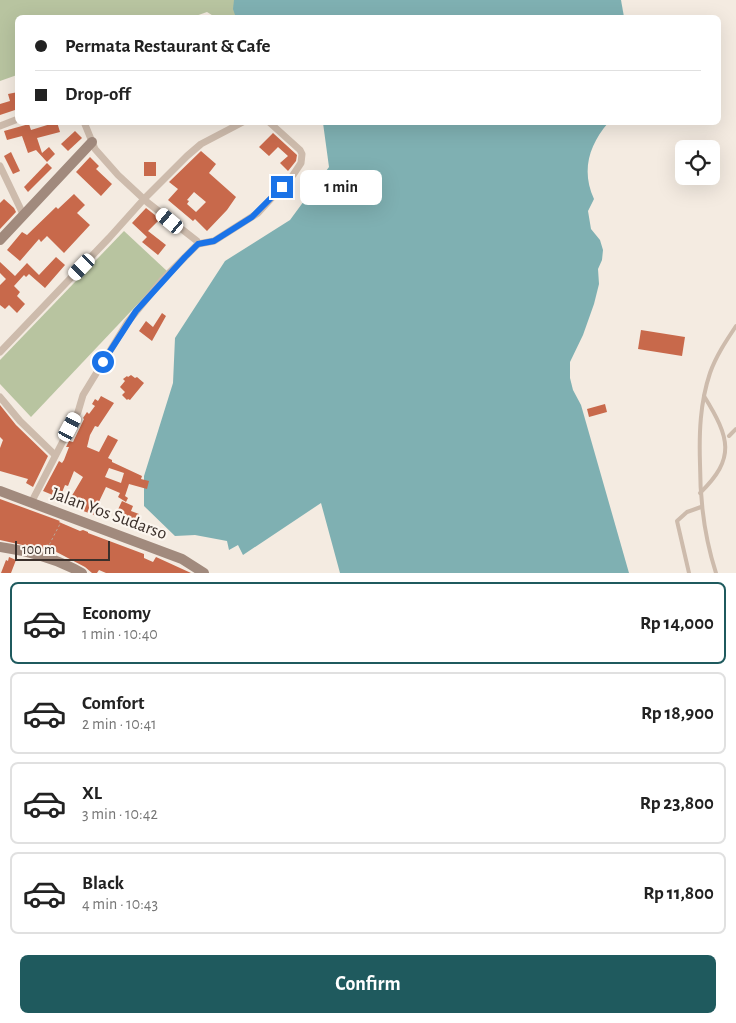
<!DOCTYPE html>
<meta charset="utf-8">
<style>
body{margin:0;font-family:"Alegreya Sans",sans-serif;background:#f2f2f2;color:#222;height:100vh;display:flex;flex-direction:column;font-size:19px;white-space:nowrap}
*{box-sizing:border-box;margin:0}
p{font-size:16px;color:#767676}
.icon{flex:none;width:28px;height:28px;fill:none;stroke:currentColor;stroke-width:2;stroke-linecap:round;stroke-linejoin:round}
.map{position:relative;height:573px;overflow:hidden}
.drawer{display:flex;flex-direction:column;background:#fff;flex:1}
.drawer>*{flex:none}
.top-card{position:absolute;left:15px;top:15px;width:706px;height:110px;border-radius:8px;box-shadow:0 5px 20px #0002;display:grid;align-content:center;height:110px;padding:0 20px;background:#fff}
.buttons{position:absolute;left:675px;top:140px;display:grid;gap:10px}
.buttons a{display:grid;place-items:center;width:45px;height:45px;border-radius:8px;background:#fff;box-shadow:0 5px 20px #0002;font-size:25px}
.scale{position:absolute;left:15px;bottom:12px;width:95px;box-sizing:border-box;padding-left:5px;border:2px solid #3b302b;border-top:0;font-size:14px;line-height:18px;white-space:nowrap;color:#3b302b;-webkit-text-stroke:4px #fbf5ee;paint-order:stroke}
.end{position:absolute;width:22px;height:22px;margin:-11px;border:6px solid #1a73e8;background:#fff;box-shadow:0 0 0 2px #fff}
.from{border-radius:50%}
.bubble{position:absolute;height:35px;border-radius:8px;background:#fff;box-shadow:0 5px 20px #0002;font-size:16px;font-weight:700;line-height:35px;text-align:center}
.car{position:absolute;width:15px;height:30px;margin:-15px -8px;border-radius:6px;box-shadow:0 0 4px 1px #0007;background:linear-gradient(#fff 24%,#345 0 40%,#fff 0 76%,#345 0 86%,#fff 0)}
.top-card b{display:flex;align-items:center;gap:18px;height:48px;font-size:19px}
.top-card b+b{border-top:1px solid #e0e0e0}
.top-card i{width:12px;height:12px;background:#222}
ul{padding:9px 0 0;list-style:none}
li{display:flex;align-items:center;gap:15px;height:82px;margin:0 10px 8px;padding:0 10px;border:2px solid #e0e0e0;border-radius:8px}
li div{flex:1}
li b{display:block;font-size:19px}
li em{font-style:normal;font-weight:700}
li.active{border-color:#1f5a5e}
li>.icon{width:45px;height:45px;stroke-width:1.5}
.action{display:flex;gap:10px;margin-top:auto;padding:10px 20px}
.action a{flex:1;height:58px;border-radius:8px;background:#1f5a5e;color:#fff;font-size:20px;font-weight:700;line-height:58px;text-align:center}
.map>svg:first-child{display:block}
.green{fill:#b8c4a0}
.water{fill:#7fb0b2}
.building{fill:#c8694b;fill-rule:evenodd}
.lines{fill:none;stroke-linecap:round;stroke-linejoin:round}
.path{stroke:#b9a596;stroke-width:1;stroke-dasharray:2.5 2.5;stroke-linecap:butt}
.lane{stroke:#cdbbac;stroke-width:4}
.street{stroke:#cdbbac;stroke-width:7}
.secondary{stroke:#a18a7d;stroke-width:10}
.route{stroke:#1a73e8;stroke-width:6}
.labels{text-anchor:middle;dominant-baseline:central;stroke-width:4.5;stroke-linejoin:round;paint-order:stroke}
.street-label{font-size:18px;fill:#3b302b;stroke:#fbf5ee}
</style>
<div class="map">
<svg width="736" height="573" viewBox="0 0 736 573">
<rect width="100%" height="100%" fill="#f4ebe1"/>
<g class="green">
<polygon points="0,0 293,0 299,17 215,17 207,12 190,18 18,18 17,75 0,81"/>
<polygon points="124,231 168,272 31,417 0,384 0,360"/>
</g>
<g class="water">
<polygon points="234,0 621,0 624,17 236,18 233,9"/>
<path d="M323 123H608C589 145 581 171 594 199L588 211 591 229 600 240 603 250 602 260 598 269 599 284 594 304 583 335 570 362V378L573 390 581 405 629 573H340L321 503 243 555 238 545 229 550 227 541 195 535 175 536 144 506V476L173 383 175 338 225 261 290 220 329 167Z"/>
</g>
<g class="building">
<polygon points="18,92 18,109 0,115 0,104 10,101 8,94"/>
<polygon points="57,122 60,132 37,138 42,153 49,147 55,154 47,162 36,150 28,153 22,136 7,140 4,131 29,124 31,130"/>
<polygon points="75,131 82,138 68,151 61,144"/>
<polygon points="273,133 297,155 296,161 288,171 280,163 288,156 278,147 269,156 259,147"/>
<path d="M201 151 216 164 209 173 236 197 227 210 207 231 195 219 193 221 168 200 178 189 169 182ZM194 192 206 202 196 212 187 204 189 201 187 200Z"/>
<polygon points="11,152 20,171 13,174 4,156"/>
<polygon points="90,157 99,166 96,169 112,184 101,196 76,172"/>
<rect x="144" y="162" width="12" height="14"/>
<polygon points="47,163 52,168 28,192 24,187"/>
<polygon points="74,194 85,205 77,213 90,225 64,253 47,236 41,242 39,239 20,261 7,250 22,232 27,235 56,207 58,209"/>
<polygon points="4,199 14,208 16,212 0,229 0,203"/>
<polygon points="146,208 160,219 148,231 166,245 158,255 142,242 147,237 132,223"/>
<polygon points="56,257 65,265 45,288 29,274 26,277 24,275 14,286 20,292 17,296 25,304 17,313 9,305 5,309 0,305 0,285 6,279 0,273 0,262 15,276 27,263 39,275"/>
<polygon points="162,313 166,316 152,341 139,331 146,321 153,327"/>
<polygon points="641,330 685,337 682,356 638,349"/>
<polygon points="131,375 135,378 137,377 144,383 130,400 128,399 127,400 122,395 125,392 120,387 125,381 123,379 127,376 128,377"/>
<path d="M101 396 114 403 98 427 95 426 90 435 87 447 99 452 108 435 118 440 108 458 112 460V462L142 476 141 479 149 481 147 489 129 484 125 496 128 498 126 502 118 497 120 493 106 487 96 508 110 514 108 520 53 500 55 496 43 491 59 461 62 463 64 460 69 447H66L69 441 73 442 84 419 83 418 87 412 89 414 95 406 92 404 95 399 98 401ZM109 468 124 473 121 483 105 477ZM74 471 83 477 70 499 61 495 65 485 68 486Z"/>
<polygon points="605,404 607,412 589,417 587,409"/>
<polygon points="0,405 16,425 48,456 33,487 26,483 28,479 0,471 0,448 3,440 0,437"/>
<polygon points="0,499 60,521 59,522 80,531 83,530 88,532 88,533 144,554 144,558 153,562 156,557 191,573 106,573 99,570 97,573 92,573 85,567 47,547 45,550 0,540"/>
<polygon points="122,501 133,506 131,511 139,514 132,526 114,518"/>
<polygon points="9,557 16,560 11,573 1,573 6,560 8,561"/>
</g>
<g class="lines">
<polyline class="path" points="47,549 61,522"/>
<g class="lane">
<polyline points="729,436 736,429"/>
<path d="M700 493C736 458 730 438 704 396"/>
<polyline points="689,573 677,521 687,512 701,507"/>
<path d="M716 573C704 536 700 502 700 464 699 433 700 403 710 373 716 356 726 341 736 326"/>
</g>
<g class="street">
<polyline points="84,122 95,149 118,175 147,202 197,241 198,244"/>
<polyline points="0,126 18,119"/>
<polyline points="0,166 23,214"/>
<polyline points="198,244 214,241 258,213 293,175 301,163 302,154 300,150 269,122"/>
<polyline points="0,352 109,238 144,199 187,156 201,144 243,122"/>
<polyline points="0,397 20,421 55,455"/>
<polyline points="31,503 78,412 83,395 127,323 162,280 198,244"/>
</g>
<g class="secondary">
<polyline points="0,240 92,142"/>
<polyline points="0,491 182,559 204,573"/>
<path d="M0 547C28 551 57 559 82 573"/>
</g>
</g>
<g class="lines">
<polyline class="route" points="103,362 136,311 185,257 198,244 214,241 252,217 282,187"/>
</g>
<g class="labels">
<g class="street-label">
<text transform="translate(109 514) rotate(20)">Jalan Yos Sudarso</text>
</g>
</g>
</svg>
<div class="buttons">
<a><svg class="icon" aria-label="locate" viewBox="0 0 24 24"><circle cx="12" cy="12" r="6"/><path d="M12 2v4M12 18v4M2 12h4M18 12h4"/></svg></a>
</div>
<div class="scale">100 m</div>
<i class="end from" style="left:103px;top:362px"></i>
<i class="end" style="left:282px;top:187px"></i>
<div class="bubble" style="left:300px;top:170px;width:82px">1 min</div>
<i class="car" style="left:170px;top:221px;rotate:310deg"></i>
<i class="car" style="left:82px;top:267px;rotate:224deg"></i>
<i class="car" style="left:70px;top:427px;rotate:28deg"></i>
<div class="top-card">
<b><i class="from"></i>Permata Restaurant &amp; Cafe</b>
<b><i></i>Drop-off</b>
</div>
</div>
<section class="drawer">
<ul>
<li class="active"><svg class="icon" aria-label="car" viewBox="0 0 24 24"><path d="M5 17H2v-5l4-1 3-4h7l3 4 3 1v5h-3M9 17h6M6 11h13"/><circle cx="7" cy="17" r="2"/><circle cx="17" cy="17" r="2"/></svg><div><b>Economy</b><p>1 min · 10:40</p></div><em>Rp 14,000</em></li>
<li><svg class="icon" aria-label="car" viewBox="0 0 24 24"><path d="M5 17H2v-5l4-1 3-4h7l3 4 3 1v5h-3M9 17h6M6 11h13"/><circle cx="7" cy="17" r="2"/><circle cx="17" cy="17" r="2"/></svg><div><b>Comfort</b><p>2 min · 10:41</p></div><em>Rp 18,900</em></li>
<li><svg class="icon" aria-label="car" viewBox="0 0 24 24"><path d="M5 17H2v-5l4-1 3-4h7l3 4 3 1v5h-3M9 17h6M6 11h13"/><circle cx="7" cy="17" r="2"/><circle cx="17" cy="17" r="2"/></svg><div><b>XL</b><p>3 min · 10:42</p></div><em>Rp 23,800</em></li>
<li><svg class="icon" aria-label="car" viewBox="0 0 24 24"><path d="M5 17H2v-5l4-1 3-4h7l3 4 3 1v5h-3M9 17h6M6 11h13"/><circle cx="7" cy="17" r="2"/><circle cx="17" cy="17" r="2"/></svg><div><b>Black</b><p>4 min · 10:43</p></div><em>Rp 11,800</em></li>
</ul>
<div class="action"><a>Confirm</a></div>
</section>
